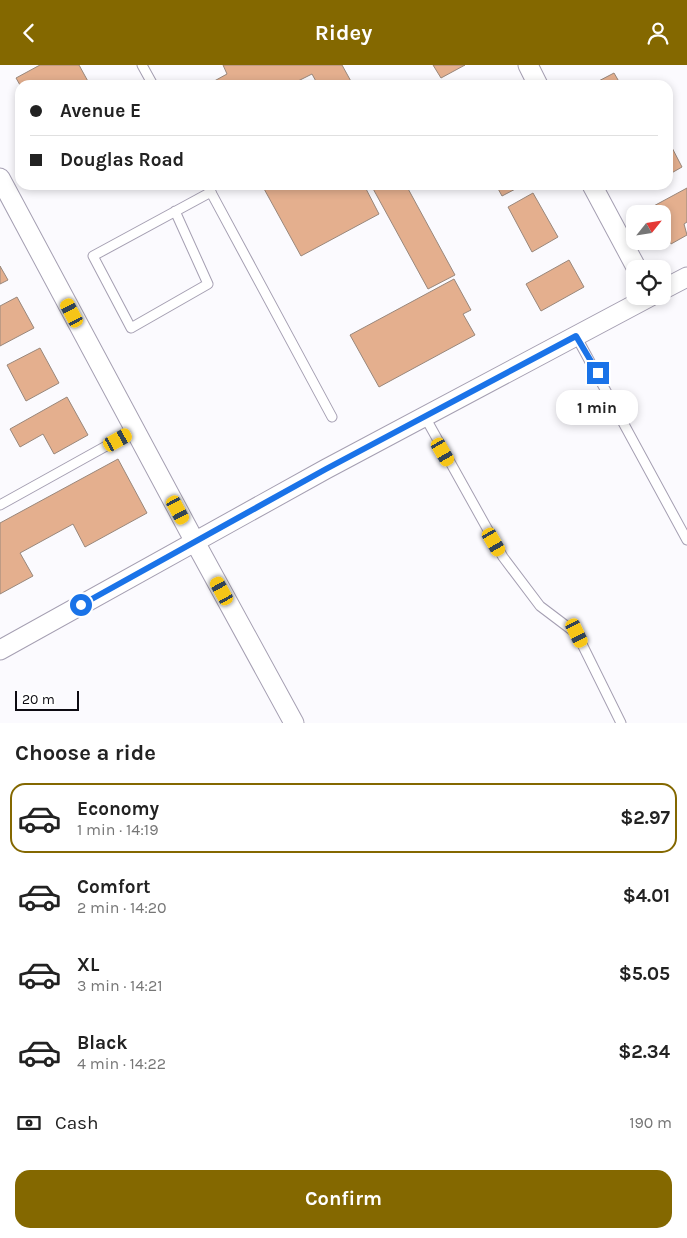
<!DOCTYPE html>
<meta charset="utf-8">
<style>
body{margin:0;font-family:Karla,sans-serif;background:#f2f2f2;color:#222;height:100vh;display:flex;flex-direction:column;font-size:19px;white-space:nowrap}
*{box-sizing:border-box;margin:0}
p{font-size:16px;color:#767676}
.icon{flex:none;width:28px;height:28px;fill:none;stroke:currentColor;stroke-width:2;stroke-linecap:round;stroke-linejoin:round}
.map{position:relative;height:658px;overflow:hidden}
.sheet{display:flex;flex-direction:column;background:#fff;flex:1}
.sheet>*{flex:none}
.guide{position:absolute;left:15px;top:15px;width:658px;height:110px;border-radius:15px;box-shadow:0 2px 8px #0003;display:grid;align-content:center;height:110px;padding:0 15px;background:#fff}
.needle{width:32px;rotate:60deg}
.buttons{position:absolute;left:626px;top:140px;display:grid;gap:10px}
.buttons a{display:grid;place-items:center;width:45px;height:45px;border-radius:10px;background:#fff;box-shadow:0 2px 8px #0003;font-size:25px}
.scale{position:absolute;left:15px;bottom:12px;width:64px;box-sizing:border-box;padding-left:5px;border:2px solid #0d0b12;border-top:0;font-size:14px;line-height:18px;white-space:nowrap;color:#0d0b12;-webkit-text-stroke:4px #fff;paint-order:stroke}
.end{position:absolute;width:22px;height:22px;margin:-11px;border:6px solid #1a73e8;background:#fff;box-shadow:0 0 0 2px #fff}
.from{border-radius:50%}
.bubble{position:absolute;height:35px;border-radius:15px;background:#fff;box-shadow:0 2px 8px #0003;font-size:16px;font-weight:700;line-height:35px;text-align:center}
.car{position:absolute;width:15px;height:30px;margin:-15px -8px;border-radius:6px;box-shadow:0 0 4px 1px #0007;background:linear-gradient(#f5c518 24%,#345 0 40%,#f5c518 0 76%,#345 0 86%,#f5c518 0)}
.guide b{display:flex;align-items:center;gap:18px;height:48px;font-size:19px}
.guide b+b{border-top:1px solid #e0e0e0}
.guide i{width:12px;height:12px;background:#222}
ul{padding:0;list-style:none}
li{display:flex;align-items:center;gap:15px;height:70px;margin:0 10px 8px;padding:0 5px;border:2px solid transparent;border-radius:15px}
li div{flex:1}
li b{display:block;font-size:19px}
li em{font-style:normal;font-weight:700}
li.active{border-color:#846800}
li>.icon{width:45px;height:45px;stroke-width:1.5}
h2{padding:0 15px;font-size:22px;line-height:60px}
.pay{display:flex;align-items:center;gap:12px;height:55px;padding:0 15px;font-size:19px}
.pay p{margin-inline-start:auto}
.button{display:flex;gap:10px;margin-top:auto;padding:10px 15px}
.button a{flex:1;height:58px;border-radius:15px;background:#846800;color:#fff;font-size:20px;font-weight:700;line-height:58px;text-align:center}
header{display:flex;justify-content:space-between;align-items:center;height:65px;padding:0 15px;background:#846800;color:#fff;font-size:22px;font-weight:700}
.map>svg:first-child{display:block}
.building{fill:#e4af8e;stroke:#99877b}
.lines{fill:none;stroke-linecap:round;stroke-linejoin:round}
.lane-casing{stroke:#a59fb2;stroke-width:11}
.street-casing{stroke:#a59fb2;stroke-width:21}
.lane{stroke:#fff;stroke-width:9}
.street{stroke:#fff;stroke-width:19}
.route{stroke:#1a73e8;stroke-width:6}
</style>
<header><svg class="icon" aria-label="back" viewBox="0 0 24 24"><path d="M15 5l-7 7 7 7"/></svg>Ridey<svg class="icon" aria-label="person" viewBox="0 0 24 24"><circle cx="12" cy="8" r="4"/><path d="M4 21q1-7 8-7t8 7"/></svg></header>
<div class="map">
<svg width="687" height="658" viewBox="0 0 687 658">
<rect width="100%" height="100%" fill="#fbfafe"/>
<g class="building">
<polygon points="40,0 79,0 90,20 20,20 16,13"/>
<polygon points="223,0 342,0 353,20 318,20 312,9 290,20 207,20 227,9"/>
<polygon points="433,0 465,0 441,13"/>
<polygon points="614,8 621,20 591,20"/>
<polygon points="668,75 682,102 668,110"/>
<polygon points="267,120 364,120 379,149 301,191 263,122"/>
<polygon points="371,120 406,120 455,210 428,224"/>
<polygon points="496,120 523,120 502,131"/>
<polygon points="687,123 687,157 684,159 687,170 671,179 662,165 662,149 653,149 650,143"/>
<polygon points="533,128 558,172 532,187 508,142"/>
<polygon points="569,195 584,222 541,246 526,219"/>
<polygon points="0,201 8,215 0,219"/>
<polygon points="454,214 471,245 463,249 475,270 379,322 350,270"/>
<polygon points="17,232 34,263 0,281 0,241"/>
<polygon points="40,283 59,318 26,336 7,300"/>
<polygon points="67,332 88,370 54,389 43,369 20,382 10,364"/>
<polygon points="118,394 147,448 85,482 73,459 20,488 33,511 0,529 0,458"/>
</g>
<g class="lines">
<g class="lane-casing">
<g id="lane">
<polyline points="142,0 153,20"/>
<polyline points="207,120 332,352"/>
<polyline points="175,146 208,219 131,263 93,191 211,127"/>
<polyline points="576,271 687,475"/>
<polyline points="425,352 503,492 540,541 577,569 621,658"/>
<polyline points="0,440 135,365"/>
</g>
</g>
<g class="street-casing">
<g id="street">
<polyline points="528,0 538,20"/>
<polyline points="0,113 195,477 294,658"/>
<polyline points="592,120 637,204"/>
<polyline points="662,225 687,212"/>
<polyline points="0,585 326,404 651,231"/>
</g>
</g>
<use href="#lane" class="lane"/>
<use href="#street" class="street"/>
</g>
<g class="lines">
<polyline class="route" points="81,540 326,404 576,271 598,308"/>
</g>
</svg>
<div class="buttons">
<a><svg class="needle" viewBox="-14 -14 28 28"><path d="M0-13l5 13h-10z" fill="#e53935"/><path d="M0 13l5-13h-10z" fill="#767676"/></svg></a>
<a><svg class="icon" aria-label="locate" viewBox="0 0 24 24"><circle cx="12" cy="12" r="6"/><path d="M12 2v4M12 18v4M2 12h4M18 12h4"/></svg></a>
</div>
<div class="scale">20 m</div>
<i class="end from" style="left:81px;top:540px"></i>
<i class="end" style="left:598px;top:308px"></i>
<div class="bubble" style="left:556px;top:325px;width:82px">1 min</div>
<i class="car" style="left:72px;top:248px;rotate:332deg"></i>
<i class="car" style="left:118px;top:375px;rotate:61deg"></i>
<i class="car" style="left:443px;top:387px;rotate:150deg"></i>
<i class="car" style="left:178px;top:445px;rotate:152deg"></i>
<i class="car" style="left:494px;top:477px;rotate:150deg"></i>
<i class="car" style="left:222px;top:526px;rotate:331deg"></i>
<i class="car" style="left:577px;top:568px;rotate:154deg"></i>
<div class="guide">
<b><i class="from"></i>Avenue E</b>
<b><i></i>Douglas Road</b>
</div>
</div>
<section class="sheet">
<h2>Choose a ride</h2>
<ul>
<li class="active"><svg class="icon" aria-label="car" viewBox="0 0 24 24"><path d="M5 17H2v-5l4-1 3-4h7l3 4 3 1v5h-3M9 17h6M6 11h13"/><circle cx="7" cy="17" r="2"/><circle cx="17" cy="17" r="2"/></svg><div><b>Economy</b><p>1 min · 14:19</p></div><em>$2.97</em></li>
<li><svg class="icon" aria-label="car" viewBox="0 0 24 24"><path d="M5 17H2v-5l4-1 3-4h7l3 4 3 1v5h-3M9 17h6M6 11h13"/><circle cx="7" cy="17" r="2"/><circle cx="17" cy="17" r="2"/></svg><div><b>Comfort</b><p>2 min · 14:20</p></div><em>$4.01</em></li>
<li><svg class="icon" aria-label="car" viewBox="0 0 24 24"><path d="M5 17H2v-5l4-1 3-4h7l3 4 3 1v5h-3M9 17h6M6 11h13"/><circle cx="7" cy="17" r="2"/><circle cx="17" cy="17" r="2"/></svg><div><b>XL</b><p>3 min · 14:21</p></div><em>$5.05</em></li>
<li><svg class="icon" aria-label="car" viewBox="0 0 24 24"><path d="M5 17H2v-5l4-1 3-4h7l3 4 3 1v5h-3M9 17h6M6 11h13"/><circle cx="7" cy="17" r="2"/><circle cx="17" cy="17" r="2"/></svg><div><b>Black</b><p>4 min · 14:22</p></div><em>$2.34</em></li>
</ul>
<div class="pay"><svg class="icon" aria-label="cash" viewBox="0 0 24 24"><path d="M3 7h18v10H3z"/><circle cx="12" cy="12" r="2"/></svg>Cash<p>190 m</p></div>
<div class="button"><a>Confirm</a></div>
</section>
